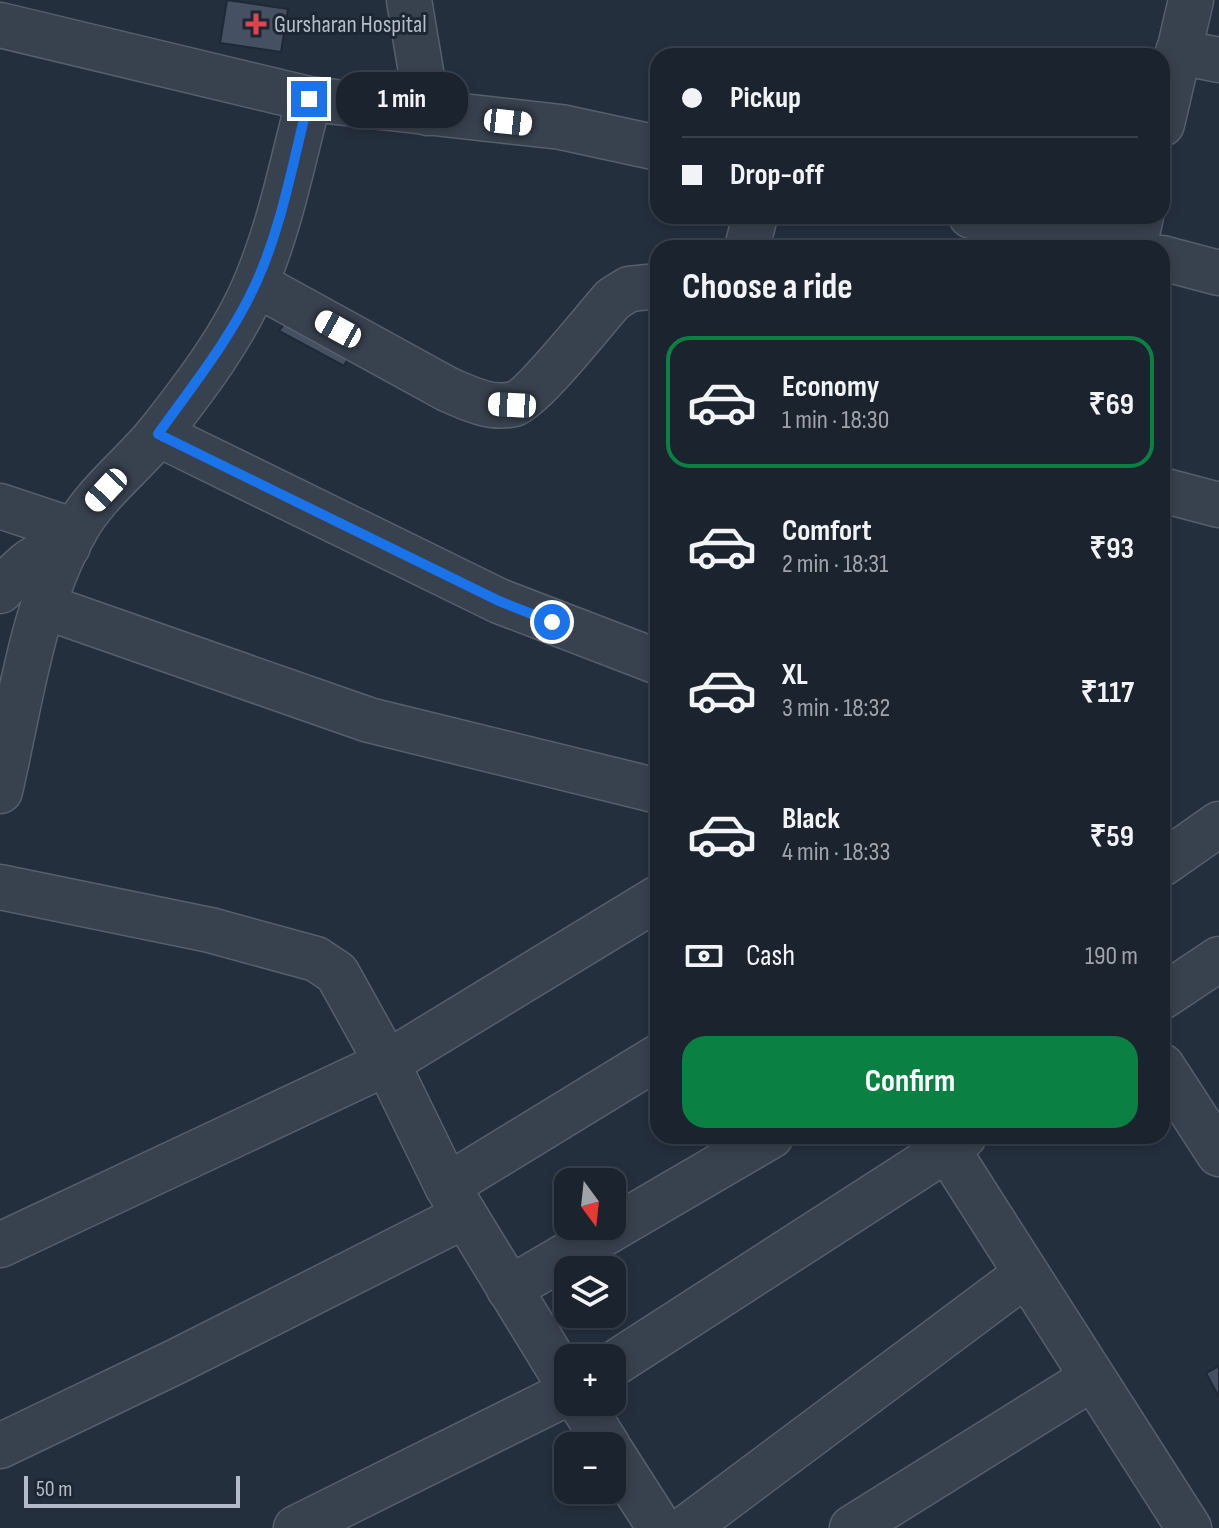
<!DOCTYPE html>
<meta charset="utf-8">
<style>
body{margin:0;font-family:"Sofia Sans Condensed",sans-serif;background:#242b36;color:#f1f3f6;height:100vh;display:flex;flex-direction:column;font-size:30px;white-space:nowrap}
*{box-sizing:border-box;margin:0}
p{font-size:26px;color:#a0a4aa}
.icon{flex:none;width:44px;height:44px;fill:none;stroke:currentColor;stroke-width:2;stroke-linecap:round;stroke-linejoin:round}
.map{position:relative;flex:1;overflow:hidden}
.side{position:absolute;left:650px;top:240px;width:520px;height:904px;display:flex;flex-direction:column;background:#1b232e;border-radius:24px;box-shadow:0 4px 12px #0003,0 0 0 2px #39404a}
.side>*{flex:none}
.top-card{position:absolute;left:650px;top:48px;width:520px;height:176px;border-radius:24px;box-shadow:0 4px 12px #0003,0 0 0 2px #39404a;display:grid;align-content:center;height:176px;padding:0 32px;background:#1b232e}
.needle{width:52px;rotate:165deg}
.buttons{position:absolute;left:554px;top:1168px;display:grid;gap:16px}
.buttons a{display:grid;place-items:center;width:72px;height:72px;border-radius:16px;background:#1b232e;box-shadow:0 4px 12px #0003,0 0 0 2px #39404a;font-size:40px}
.scale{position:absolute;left:24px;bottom:20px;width:216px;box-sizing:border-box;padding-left:8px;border:4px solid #b4bcc9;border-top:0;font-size:22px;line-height:28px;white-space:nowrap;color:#b4bcc9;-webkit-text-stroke:6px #1d2633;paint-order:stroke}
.end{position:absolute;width:36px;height:36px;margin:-18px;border:10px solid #1a73e8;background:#fff;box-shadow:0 0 0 4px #fff}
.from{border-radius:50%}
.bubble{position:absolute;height:56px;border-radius:24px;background:#1b232e;box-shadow:0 4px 12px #0003,0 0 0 2px #39404a;font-size:26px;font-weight:700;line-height:56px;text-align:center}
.car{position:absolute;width:24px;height:48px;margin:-24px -12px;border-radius:10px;box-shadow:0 0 6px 2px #0007;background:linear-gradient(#fff 24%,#345 0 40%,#fff 0 76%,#345 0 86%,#fff 0)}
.top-card b{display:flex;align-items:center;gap:28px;height:76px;font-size:30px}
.top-card b+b{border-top:2px solid #39404a}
.top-card i{width:20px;height:20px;background:#f1f3f6}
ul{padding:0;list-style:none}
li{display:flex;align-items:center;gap:24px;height:132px;margin:0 16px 12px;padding:0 16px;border:4px solid transparent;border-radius:24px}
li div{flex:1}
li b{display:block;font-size:30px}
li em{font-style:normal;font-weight:700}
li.on{border-color:#0b8043}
li>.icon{width:72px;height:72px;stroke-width:1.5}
h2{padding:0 32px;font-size:36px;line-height:96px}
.pay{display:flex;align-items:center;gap:20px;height:88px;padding:0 32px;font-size:30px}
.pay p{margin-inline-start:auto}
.button{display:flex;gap:16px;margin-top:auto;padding:16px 32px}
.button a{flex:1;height:92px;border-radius:24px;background:#0b8043;color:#fff;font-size:32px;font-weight:700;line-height:92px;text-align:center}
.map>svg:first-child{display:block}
.building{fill:#455162;stroke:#1f2835;stroke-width:2}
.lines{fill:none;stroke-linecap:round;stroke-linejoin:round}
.minor-casing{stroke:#565f6c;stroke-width:47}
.minor{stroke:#38414e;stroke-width:44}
.route{stroke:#1a73e8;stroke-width:10}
.health-dot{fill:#e0444e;stroke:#1d2633;stroke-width:3}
.labels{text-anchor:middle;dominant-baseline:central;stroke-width:6;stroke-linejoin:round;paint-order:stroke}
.poi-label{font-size:24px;fill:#b4bcc9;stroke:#1d2633;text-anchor:start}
</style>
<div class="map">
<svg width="1219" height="1528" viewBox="0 0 1219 1528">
<rect width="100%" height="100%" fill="#242f3e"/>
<g class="building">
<polygon points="227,0 288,9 281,52 220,43"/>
<polygon points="299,305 359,337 344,366 279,331"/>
<polygon points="1219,1366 1219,1397 1206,1373"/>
</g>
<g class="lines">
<g class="minor-casing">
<g id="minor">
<polyline points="409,0 428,113"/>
<polyline points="0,25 309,99 561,127 658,148"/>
<polyline points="1178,52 1219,60"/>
<polyline points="1162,124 1191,0"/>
<polyline points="971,216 1120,248"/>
<polyline points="747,248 755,216"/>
<polyline points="1134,248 1141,216"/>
<polyline points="1162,258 1219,273"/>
<path d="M256 284 447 389C467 398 492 410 514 404 533 398 595 319 613 299L629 289 658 286"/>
<polyline points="158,434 499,601 658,662"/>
<polyline points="1162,490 1219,505"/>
<polyline points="0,506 75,531"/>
<path d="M0 591C26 563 31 556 68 546"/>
<polyline points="43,606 369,720 658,791"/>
<path d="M0 791C20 705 32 606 76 529 97 492 132 466 159 433 195 387 235 335 257 280 281 222 293 160 309 99"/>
<polyline points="1162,864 1219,824"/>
<polyline points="0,887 210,930 316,959 337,973 387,1063 447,1186 568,1384"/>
<polyline points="1162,997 1219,959"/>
<polyline points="1162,1066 1219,1154"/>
<polyline points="964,1136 947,1149 1189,1528"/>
<polyline points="447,1186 658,1057"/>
<polyline points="0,1245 387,1063 658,898"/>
<polyline points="509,1289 771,1136"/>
<polyline points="612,1365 947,1149"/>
<polyline points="580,1402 608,1446"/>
<polyline points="0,1446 175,1362 464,1216"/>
<polyline points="612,1453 660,1528"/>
<polyline points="296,1528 568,1393"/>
<polyline points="686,1528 1026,1274"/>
<polyline points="852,1528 1092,1378"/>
</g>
</g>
<use href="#minor" class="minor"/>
</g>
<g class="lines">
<path class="route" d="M309 99C293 161 282 226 256 283 231 338 193 385 158 434L499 601 552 622"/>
</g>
<path class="health-dot" d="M252 12h8v8h8v8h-8v8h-8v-8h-8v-8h8z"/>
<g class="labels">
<g class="poi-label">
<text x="274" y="24">Gursharan Hospital</text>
</g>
</g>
</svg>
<div class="buttons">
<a><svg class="needle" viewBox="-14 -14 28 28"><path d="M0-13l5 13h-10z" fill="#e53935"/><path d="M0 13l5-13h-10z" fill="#a0a4aa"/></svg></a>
<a><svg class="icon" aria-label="layers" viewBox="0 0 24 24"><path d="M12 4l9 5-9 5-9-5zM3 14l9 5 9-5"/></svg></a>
<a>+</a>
<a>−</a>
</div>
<div class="scale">50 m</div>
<i class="end from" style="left:552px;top:622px"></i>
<i class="end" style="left:309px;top:99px"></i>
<div class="bubble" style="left:336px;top:72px;width:132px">1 min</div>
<i class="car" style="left:508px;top:122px;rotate:96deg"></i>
<i class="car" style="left:338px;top:329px;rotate:299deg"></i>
<i class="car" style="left:512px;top:405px;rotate:273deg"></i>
<i class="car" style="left:106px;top:490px;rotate:223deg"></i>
<div class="top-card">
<b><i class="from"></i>Pickup</b>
<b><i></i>Drop-off</b>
</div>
<section class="side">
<h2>Choose a ride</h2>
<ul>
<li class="on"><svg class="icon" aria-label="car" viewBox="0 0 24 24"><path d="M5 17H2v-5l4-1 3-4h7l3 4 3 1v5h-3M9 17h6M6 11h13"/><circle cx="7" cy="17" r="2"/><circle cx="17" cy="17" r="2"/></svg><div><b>Economy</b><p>1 min · 18:30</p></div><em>₹69</em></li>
<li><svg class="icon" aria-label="car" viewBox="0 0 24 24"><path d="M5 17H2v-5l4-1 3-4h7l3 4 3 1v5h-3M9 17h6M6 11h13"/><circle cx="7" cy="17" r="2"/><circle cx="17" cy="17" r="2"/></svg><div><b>Comfort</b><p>2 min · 18:31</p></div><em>₹93</em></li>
<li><svg class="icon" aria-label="car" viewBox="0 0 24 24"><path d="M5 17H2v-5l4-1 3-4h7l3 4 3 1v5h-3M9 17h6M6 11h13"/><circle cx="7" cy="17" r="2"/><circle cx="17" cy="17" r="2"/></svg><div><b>XL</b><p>3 min · 18:32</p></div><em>₹117</em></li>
<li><svg class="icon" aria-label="car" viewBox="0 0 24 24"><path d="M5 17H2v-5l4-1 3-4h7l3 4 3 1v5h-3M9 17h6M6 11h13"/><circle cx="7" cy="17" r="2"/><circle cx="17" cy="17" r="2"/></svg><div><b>Black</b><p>4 min · 18:33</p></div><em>₹59</em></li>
</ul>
<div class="pay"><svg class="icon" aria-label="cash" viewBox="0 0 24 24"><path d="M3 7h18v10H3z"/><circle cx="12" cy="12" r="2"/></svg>Cash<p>190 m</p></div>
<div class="button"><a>Confirm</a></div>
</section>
</div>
